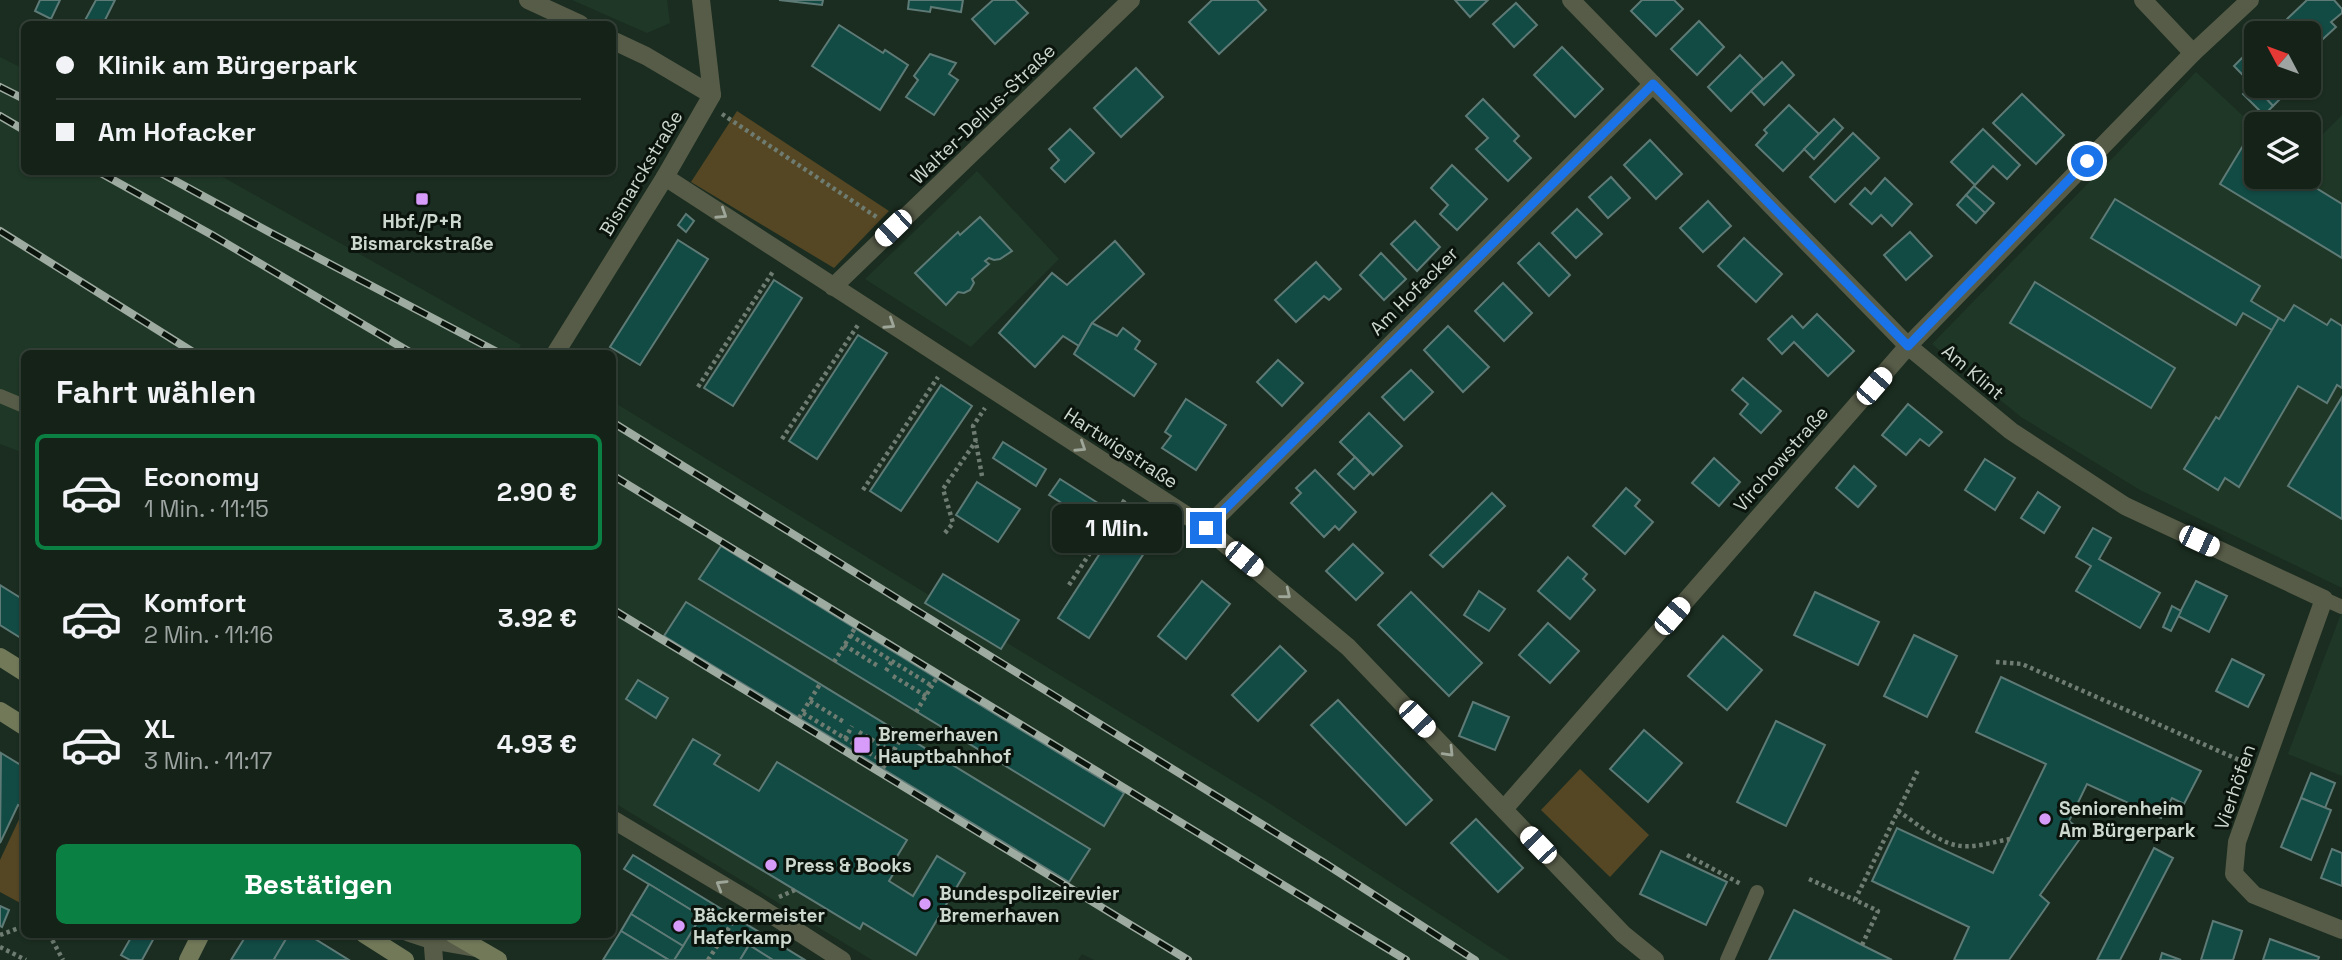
<!DOCTYPE html>
<html lang="de">
<meta charset="utf-8">
<style>
body{margin:0;font-family:"Space Grotesk",sans-serif;background:#1d2a21;color:#f1f3f6;height:100vh;display:flex;flex-direction:column;font-size:26px;white-space:nowrap}
*{box-sizing:border-box;margin:0}
p{font-size:23px;color:#9da4a2}
.icon{flex:none;width:38px;height:38px;fill:none;stroke:currentColor;stroke-width:2;stroke-linecap:round;stroke-linejoin:round}
.map{position:relative;flex:1;overflow:hidden}
.panel{position:absolute;left:21px;top:350px;width:595px;height:588px;display:flex;flex-direction:column;background:#142218;border-radius:10px;box-shadow:0 2px 5px #0004,0 0 0 2px #333f37}
.panel>*{flex:none}
.hud{position:absolute;left:21px;top:21px;width:595px;height:154px;border-radius:10px;box-shadow:0 2px 5px #0004,0 0 0 2px #333f37;display:grid;align-content:center;height:154px;padding:0 35px;background:#142218}
.needle{width:46px;rotate:311deg}
.tools{position:absolute;left:2244px;top:21px;display:grid;gap:14px}
.tools a{display:grid;place-items:center;width:77px;height:77px;border-radius:10px;background:#142218;box-shadow:0 2px 5px #0004,0 0 0 2px #333f37;font-size:35px}
.end{position:absolute;width:32px;height:32px;margin:-16px;border:9px solid #1a73e8;background:#fff;box-shadow:0 0 0 4px #fff}
.from{border-radius:50%}
.bubble{position:absolute;height:49px;border-radius:10px;background:#142218;box-shadow:0 2px 5px #0004,0 0 0 2px #333f37;font-size:23px;font-weight:800;line-height:49px;text-align:center}
.car{position:absolute;width:21px;height:42px;margin:-21px -10px;border-radius:9px;box-shadow:0 0 5px 2px #0007;background:linear-gradient(#fff 24%,#345 0 40%,#fff 0 76%,#345 0 86%,#fff 0)}
.hud b{display:flex;align-items:center;gap:24px;height:66px;font-size:26px}
.hud b+b{border-top:2px solid #333f37}
.hud i{width:18px;height:18px;background:#f1f3f6}
ul{padding:0;list-style:none}
li{display:flex;align-items:center;gap:21px;height:116px;margin:0 14px 10px;padding:0 21px;border:4px solid transparent;border-radius:10px}
li div{flex:1}
li b{display:block;font-size:26px}
li em{font-style:normal;font-weight:800}
li.active{border-color:#0b8043}
li>.icon{width:63px;height:63px;stroke-width:1.5}
h2{padding:0 35px;font-size:32px;line-height:84px}
.cta{display:flex;gap:14px;margin-top:auto;padding:14px 35px}
.cta a{flex:1;height:80px;border-radius:10px;background:#0b8043;color:#fff;font-size:28px;font-weight:800;line-height:80px;text-align:center}
.map>svg:first-child{display:block}
.built{fill:#1f3726}
.green{fill:#554724}
.building{fill:#124a44;stroke:#5e7a76;stroke-width:2}
.lines{fill:none;stroke-linecap:round;stroke-linejoin:round}
.path{stroke:#6e7c71;stroke-width:4.5;stroke-dasharray:3.5 3.5;stroke-linecap:butt}
.lane{stroke:#575c48;stroke-width:14}
.street{stroke:#575c48;stroke-width:18}
.secondary{stroke:#717959;stroke-width:18}
.rail-casing{stroke:#9eaba1;stroke-width:8}
.rail{stroke:#0b130d;stroke-width:5;stroke-dasharray:16;stroke-linecap:butt}
.oneway{stroke:#9da698}
.route{stroke:#1a73e8;stroke-width:9}
.poi-dot{fill:#d79bf9;stroke:#0b130d;stroke-width:2.5}
.labels{text-anchor:middle;dominant-baseline:central;stroke-width:6;stroke-linejoin:round;paint-order:stroke}
.street-label{font-size:19px;fill:#ccd7ce;stroke:#0b130d}
.poi-label{font-size:19px;font-weight:bold;fill:#ccd7ce;stroke:#0b130d;text-anchor:start}
</style>
<div class="map">
<svg width="2342" height="960" viewBox="0 0 2342 960">
<rect width="100%" height="100%" fill="#1b2d20"/>
<g class="built">
<polygon points="572,0 667,0 670,23 647,33"/>
<polygon points="0,57 24,69 24,172 214,172 521,345 515,354 24,354 24,453 0,444"/>
<polygon points="2196,72 2256,128 2256,177 2308,177 2308,149 2342,115 2342,588 2140,490 2021,417 1932,344"/>
<polygon points="977,171 1059,259 971,347 865,279"/>
<polygon points="612,401 1269,803 1510,960 1094,960 1082,954 1078,960 872,960 613,802"/>
<polygon points="2342,611 2342,776 2288,754"/>
</g>
<g class="green">
<polygon points="737,111 889,211 834,268 691,182"/>
<polygon points="1580,769 1649,835 1610,877 1541,810"/>
<polygon points="22,813 24,814 24,905 0,892 0,860"/>
</g>
<g class="building">
<polygon points="40,0 60,0 51,19 35,11"/>
<polygon points="96,0 115,0 103,24 83,24"/>
<polygon points="779,0 823,0 822,5"/>
<polygon points="909,0 963,0 961,12 931,7 930,12 908,9"/>
<polygon points="993,0 1015,0 1028,13 995,44 972,19"/>
<polygon points="1212,0 1257,0 1266,10 1219,54 1189,22"/>
<polygon points="1455,0 1488,0 1470,17"/>
<polygon points="1642,0 1674,0 1683,9 1656,36 1631,11"/>
<polygon points="2307,0 2334,0 2342,9 2342,13 2331,22 2336,27 2312,49 2308,45 2308,33 2298,33 2286,20"/>
<polygon points="1516,3 1537,25 1514,47 1493,24"/>
<polygon points="1699,21 1724,47 1697,75 1671,49"/>
<polygon points="839,25 883,53 885,50 908,65 880,110 812,66"/>
<polygon points="2254,46 2256,48 2256,86 2293,86 2273,106 2234,66"/>
<polygon points="1562,47 1603,89 1575,117 1534,75"/>
<polygon points="930,54 956,63 949,74 958,80 934,115 906,97 918,80 914,76"/>
<polygon points="1740,55 1763,79 1731,111 1708,87"/>
<polygon points="1782,62 1794,75 1764,105 1751,91"/>
<polygon points="1136,68 1163,97 1121,137 1094,108"/>
<polygon points="2253,84 2273,106 2264,115 2243,94"/>
<polygon points="2022,94 2064,135 2036,164 1993,123"/>
<polygon points="1483,99 1519,136 1514,141 1531,158 1508,181 1476,149 1488,138 1466,116"/>
<polygon points="1789,105 1819,134 1783,171 1756,145 1767,133 1764,130"/>
<polygon points="1834,119 1843,128 1814,159 1804,149"/>
<polygon points="1070,129 1094,153 1065,182 1051,168 1059,160 1049,149"/>
<polygon points="1983,129 2020,165 2007,179 1993,166 1975,185 1951,162"/>
<polygon points="1853,133 1879,158 1835,202 1810,177"/>
<polygon points="1650,140 1682,174 1656,199 1624,165"/>
<polygon points="2244,144 2256,151 2256,177 2298,177 2342,204 2342,258 2220,184"/>
<polygon points="1452,165 1487,199 1457,230 1440,214 1448,205 1431,188"/>
<polygon points="1611,177 1630,198 1608,218 1589,197"/>
<polygon points="1885,178 1912,204 1892,226 1881,215 1872,224 1850,204 1865,188 1871,194"/>
<polygon points="1974,186 1994,203 1985,213 1966,195"/>
<polygon points="1966,195 1985,213 1976,223 1957,205"/>
<polygon points="2115,199 2260,286 2251,301 2279,318 2272,330 2243,313 2236,325 2091,238"/>
<polygon points="1708,201 1731,226 1703,252 1680,228"/>
<polygon points="1577,209 1602,234 1576,258 1552,233"/>
<polygon points="686,214 694,221 686,232 678,225"/>
<polygon points="980,217 1012,251 1000,259 994,260 989,258 985,261 989,264 972,279 974,283 970,290 964,293 958,292 946,305 915,273 958,232 960,235"/>
<polygon points="1415,221 1440,247 1417,271 1391,244"/>
<polygon points="1910,232 1932,256 1906,280 1884,255"/>
<polygon points="1744,238 1782,274 1756,302 1718,266"/>
<polygon points="678,240 708,259 640,365 610,347"/>
<polygon points="1115,241 1144,274 1092,323 1079,346 1063,336 1035,367 999,333 1052,273 1067,285"/>
<polygon points="1539,243 1570,275 1549,296 1518,263"/>
<polygon points="1381,253 1406,279 1384,300 1360,275"/>
<polygon points="1316,262 1341,289 1329,300 1324,296 1296,322 1275,300"/>
<polygon points="774,280 802,298 733,406 704,388"/>
<polygon points="2035,282 2175,368 2151,408 2010,323"/>
<polygon points="1503,283 1532,313 1504,341 1475,311"/>
<polygon points="2294,305 2327,325 2331,319 2342,326 2342,388 2337,385 2327,403 2298,386 2239,487 2225,478 2218,490 2184,469 2216,417 2219,419 2279,318 2284,321"/>
<polygon points="1817,314 1854,351 1828,376 1794,342 1782,354 1768,339 1792,316 1803,328"/>
<polygon points="1092,323 1117,336 1123,328 1140,341 1135,349 1156,364 1134,396 1074,354"/>
<polygon points="1448,326 1489,367 1463,392 1424,350"/>
<polygon points="858,335 887,353 817,459 789,441"/>
<polygon points="1278,360 1303,383 1282,406 1257,382"/>
<polygon points="1411,370 1433,392 1404,420 1382,397"/>
<polygon points="1743,378 1781,411 1761,433 1740,414 1748,404 1732,390"/>
<polygon points="941,385 972,406 901,511 870,491"/>
<polygon points="2342,397 2342,519 2288,486"/>
<polygon points="1186,399 1226,425 1196,470 1162,448 1171,436 1165,432"/>
<polygon points="1908,404 1942,432 1929,446 1920,439 1906,455 1882,435"/>
<polygon points="1369,413 1402,446 1373,475 1340,442"/>
<polygon points="1003,442 1046,469 1036,486 993,458"/>
<polygon points="1355,457 1370,473 1354,489 1338,474"/>
<polygon points="1714,458 1740,482 1719,506 1692,483"/>
<polygon points="1985,459 2015,478 1995,510 1965,490"/>
<polygon points="1854,466 1876,486 1858,507 1836,488"/>
<polygon points="1315,470 1356,512 1339,530 1335,526 1324,537 1291,503 1301,493 1296,488"/>
<polygon points="1060,479 1101,505 1090,521 1049,495"/>
<polygon points="977,482 1020,509 998,542 956,515"/>
<polygon points="1626,488 1640,500 1635,506 1653,522 1625,554 1593,526"/>
<polygon points="2038,492 2060,507 2044,533 2021,518"/>
<polygon points="1492,493 1505,506 1443,567 1430,555"/>
<polygon points="1130,507 1161,527 1089,638 1058,618"/>
<polygon points="2093,528 2111,538 2099,559 2160,593 2140,628 2076,591 2091,566 2076,557"/>
<polygon points="1353,544 1383,573 1356,600 1326,571"/>
<polygon points="721,546 1124,793 1104,826 699,579"/>
<polygon points="1568,557 1587,574 1583,579 1595,590 1570,619 1538,591"/>
<polygon points="943,574 1019,620 1001,649 925,603"/>
<polygon points="1202,581 1230,604 1186,659 1158,636"/>
<polygon points="2196,581 2227,596 2209,632 2178,616"/>
<polygon points="0,585 24,600 24,640 0,625"/>
<polygon points="1479,591 1505,609 1489,631 1464,615"/>
<polygon points="1411,592 1482,663 1449,696 1378,625"/>
<polygon points="1815,592 1879,622 1858,665 1794,635"/>
<polygon points="686,602 1090,849 1069,882 664,636"/>
<polygon points="2172,606 2181,611 2171,631 2163,627"/>
<polygon points="1548,623 1579,651 1550,683 1519,655"/>
<polygon points="1914,635 1957,656 1927,717 1884,696"/>
<polygon points="1723,636 1762,670 1727,710 1688,676"/>
<polygon points="1280,646 1306,671 1258,721 1232,695"/>
<polygon points="2232,659 2264,675 2248,707 2216,691"/>
<polygon points="2001,677 2201,771 2184,804 2172,798 2161,818 2087,784 2069,821 2084,833 2040,895 2049,903 2009,960 1954,960 1969,927 1872,881 1897,828 1993,873 2046,764 1976,732"/>
<polygon points="638,680 668,698 656,718 626,699"/>
<polygon points="1338,700 1432,800 1406,825 1311,725"/>
<polygon points="1473,702 1509,717 1495,750 1459,736"/>
<polygon points="1776,721 1825,745 1786,826 1737,802"/>
<polygon points="1644,730 1682,763 1648,802 1610,769"/>
<polygon points="693,739 720,755 714,764 759,791 777,762 907,840 890,868 895,871 889,881 913,896 937,856 965,873 916,955 863,923 860,929 654,805"/>
<polygon points="1,753 24,767 24,809 18,805 0,843"/>
<polygon points="2311,773 2335,783 2325,808 2301,798"/>
<polygon points="2301,798 2331,810 2311,860 2281,847"/>
<polygon points="1476,819 1523,868 1498,892 1451,843"/>
<polygon points="2154,848 2173,858 2120,960 2097,960"/>
<polygon points="2332,849 2342,853 2342,886 2321,878"/>
<polygon points="1661,851 1727,882 1706,925 1640,894"/>
<polygon points="633,855 805,960 773,960 749,945 740,960 674,960 701,916 624,869"/>
<polygon points="649,884 701,916 683,946 631,914"/>
<polygon points="0,906 9,910 2,927 0,926"/>
<polygon points="1794,910 1862,945 1892,960 1769,960"/>
<polygon points="631,914 683,946 674,960 669,960 621,931"/>
<polygon points="2213,921 2242,931 2233,960 2201,960"/>
<polygon points="621,931 669,960 603,960"/>
<polygon points="133,934 147,934 154,938 142,960 130,960 121,955"/>
<polygon points="247,934 289,934 274,960 231,960"/>
<polygon points="289,934 307,934 349,960 276,960 274,959"/>
<polygon points="2270,939 2319,957 2318,960 2263,960"/>
<polygon points="749,945 773,960 740,960"/>
<polygon points="2162,953 2181,960 2160,960"/>
</g>
<g class="lines">
<g class="path">
<polyline points="722,114 878,218"/>
<polyline points="698,387 774,270"/>
<polyline points="782,439 858,325"/>
<polyline points="982,476 973,426 985,408"/>
<polyline points="863,490 938,377"/>
<polyline points="945,533 953,523 943,489 976,441"/>
<polyline points="1082,540 1094,547"/>
<polyline points="1069,585 1126,498"/>
<polyline points="850,635 932,686"/>
<polyline points="844,645 878,666"/>
<polyline points="834,662 855,628"/>
<polyline points="1996,662 2022,664 2246,763"/>
<polyline points="886,671 892,661"/>
<polyline points="893,676 926,696"/>
<polyline points="810,701 844,722"/>
<polyline points="916,712 936,679"/>
<polyline points="803,713 886,763"/>
<polyline points="799,718 820,684"/>
<polyline points="859,732 892,752"/>
<polyline points="845,739 852,726"/>
<polyline points="883,768 903,735"/>
<path d="M1898 811C1915 822 1935 840 1955 845 1973 849 1993 842 2010 839"/>
<polyline points="1687,855 1741,884"/>
<polyline points="1809,879 1855,900"/>
<polyline points="779,897 795,890"/>
<polyline points="49,934 63,960"/>
<polyline points="0,935 24,926"/>
<polyline points="1862,945 1878,911 1855,900 1918,770"/>
<polyline points="0,947 26,960"/>
<polyline points="708,960 736,917"/>
</g>
<g class="lane">
<polyline points="0,396 24,406"/>
<polyline points="2324,599 2342,607"/>
<polyline points="407,934 431,942 477,950"/>
<polyline points="1727,960 1757,892"/>
</g>
<g class="street">
<polyline points="528,0 580,24"/>
<polyline points="1571,0 1908,346 2011,431 2125,506 2324,599 2237,842 2234,874 2254,895 2342,930"/>
<polyline points="2143,0 2193,53"/>
<polyline points="612,40 646,56 712,95"/>
<polyline points="665,177 1206,528 1348,647 1623,934 1655,960"/>
<polyline points="833,287 1131,0"/>
<polyline points="555,354 665,177 712,95 701,0"/>
<polyline points="1206,528 1653,84"/>
<polyline points="1504,809 1908,346 2193,53 2250,0"/>
<polyline points="612,819 758,906 842,960"/>
<polyline points="432,934 434,960"/>
</g>
<g class="secondary">
<polyline points="0,657 24,672"/>
<polyline points="0,711 24,726"/>
<polyline points="364,934 405,960"/>
<polyline points="453,934 498,960"/>
<polyline points="188,960 201,934"/>
</g>
<g class="rail-casing">
<g id="rail">
<polyline points="0,87 24,99"/>
<polyline points="0,116 24,130"/>
<polyline points="99,172 212,235 413,354"/>
<polyline points="159,172 271,233 501,354"/>
<polyline points="0,231 196,354"/>
<polyline points="612,422 1326,864 1475,960"/>
<polyline points="612,475 1406,960"/>
<polyline points="612,609 1188,960"/>
</g>
</g>
<use href="#rail" class="rail"/>
</g>
<defs><path id="oneway-chevron" d="M-2-3.5L2.5 0L-2 3.5" fill="none" stroke-width="1.6" stroke-linecap="round" stroke-linejoin="round" transform="scale(1.75)"/></defs>
<g class="oneway">
<use href="#oneway-chevron" transform="translate(722 214) rotate(33)"/>
<use href="#oneway-chevron" transform="translate(890 324) rotate(33)"/>
<use href="#oneway-chevron" transform="translate(1081 447) rotate(33)"/>
<use href="#oneway-chevron" transform="translate(1286 594) rotate(39)"/>
<use href="#oneway-chevron" transform="translate(1449 752) rotate(46)"/>
<use href="#oneway-chevron" transform="translate(721 885) rotate(-149)"/>
</g>
<g class="lines">
<polyline class="route" points="1206,528 1653,84 1908,346 2087,161"/>
</g>
<g class="poi-dot">
<rect x="415" y="192" width="14" height="14" rx="3.5"/>
<rect x="853" y="736" width="18" height="18" rx="3.5"/>
<circle cx="2045" cy="819" r="7"/>
<circle cx="771" cy="865" r="7"/>
<circle cx="925" cy="904" r="7"/>
<circle cx="679" cy="926" r="7"/>
</g>
<g class="labels">
<g class="street-label">
<text transform="translate(983 114) rotate(-44)">Walter-Delius-Straße</text>
<text transform="translate(641 173) rotate(-59)">Bismarckstraße</text>
<text transform="translate(1414 291) rotate(-45)">Am Hofacker</text>
<text transform="translate(1973 372) rotate(40)">Am Klint</text>
<text transform="translate(1121 448) rotate(33)">Hartwigstraße</text>
<text transform="translate(1781 459) rotate(-49)">Virchowstraße</text>
<text transform="translate(2235 787) rotate(-71)">Vierhöfen</text>
</g>
<g class="poi-label">
<text x="422" y="221" text-anchor="middle">Hbf./P+R<tspan x="422" dy="22">Bismarckstraße</tspan></text>
<text x="878" y="734">Bremerhaven<tspan x="878" dy="22">Hauptbahnhof</tspan></text>
<text x="2059" y="808">Seniorenheim<tspan x="2059" dy="22">Am Bürgerpark</tspan></text>
<text x="785" y="865">Press &amp; Books</text>
<text x="939" y="893">Bundespolizeirevier<tspan x="939" dy="22">Bremerhaven</tspan></text>
<text x="693" y="915">Bäckermeister<tspan x="693" dy="22">Haferkamp</tspan></text>
</g>
</g>
</svg>
<div class="tools">
<a><svg class="needle" viewBox="-14 -14 28 28"><path d="M0-13l5 13h-10z" fill="#e53935"/><path d="M0 13l5-13h-10z" fill="#9da4a2"/></svg></a>
<a><svg class="icon" aria-label="layers" viewBox="0 0 24 24"><path d="M12 4l9 5-9 5-9-5zM3 14l9 5 9-5"/></svg></a>
</div>
<i class="end from" style="left:2087px;top:161px"></i>
<i class="end" style="left:1206px;top:528px"></i>
<div class="bubble" style="left:1052px;top:504px;width:130px">1 Min.</div>
<i class="car" style="left:893px;top:228px;rotate:226deg"></i>
<i class="car" style="left:1874px;top:386px;rotate:41deg"></i>
<i class="car" style="left:2199px;top:541px;rotate:115deg"></i>
<i class="car" style="left:1244px;top:559px;rotate:129deg"></i>
<i class="car" style="left:1672px;top:616px;rotate:41deg"></i>
<i class="car" style="left:1417px;top:719px;rotate:136deg"></i>
<i class="car" style="left:1538px;top:845px;rotate:316deg"></i>
<div class="hud">
<b><i class="from"></i>Klinik am Bürgerpark</b>
<b><i></i>Am Hofacker</b>
</div>
<section class="panel">
<h2>Fahrt wählen</h2>
<ul>
<li class="active"><svg class="icon" aria-label="car" viewBox="0 0 24 24"><path d="M5 17H2v-5l4-1 3-4h7l3 4 3 1v5h-3M9 17h6M6 11h13"/><circle cx="7" cy="17" r="2"/><circle cx="17" cy="17" r="2"/></svg><div><b>Economy</b><p>1 Min. · 11:15</p></div><em>2.90 €</em></li>
<li><svg class="icon" aria-label="car" viewBox="0 0 24 24"><path d="M5 17H2v-5l4-1 3-4h7l3 4 3 1v5h-3M9 17h6M6 11h13"/><circle cx="7" cy="17" r="2"/><circle cx="17" cy="17" r="2"/></svg><div><b>Komfort</b><p>2 Min. · 11:16</p></div><em>3.92 €</em></li>
<li><svg class="icon" aria-label="car" viewBox="0 0 24 24"><path d="M5 17H2v-5l4-1 3-4h7l3 4 3 1v5h-3M9 17h6M6 11h13"/><circle cx="7" cy="17" r="2"/><circle cx="17" cy="17" r="2"/></svg><div><b>XL</b><p>3 Min. · 11:17</p></div><em>4.93 €</em></li>
</ul>
<div class="cta"><a>Bestätigen</a></div>
</section>
</div>
